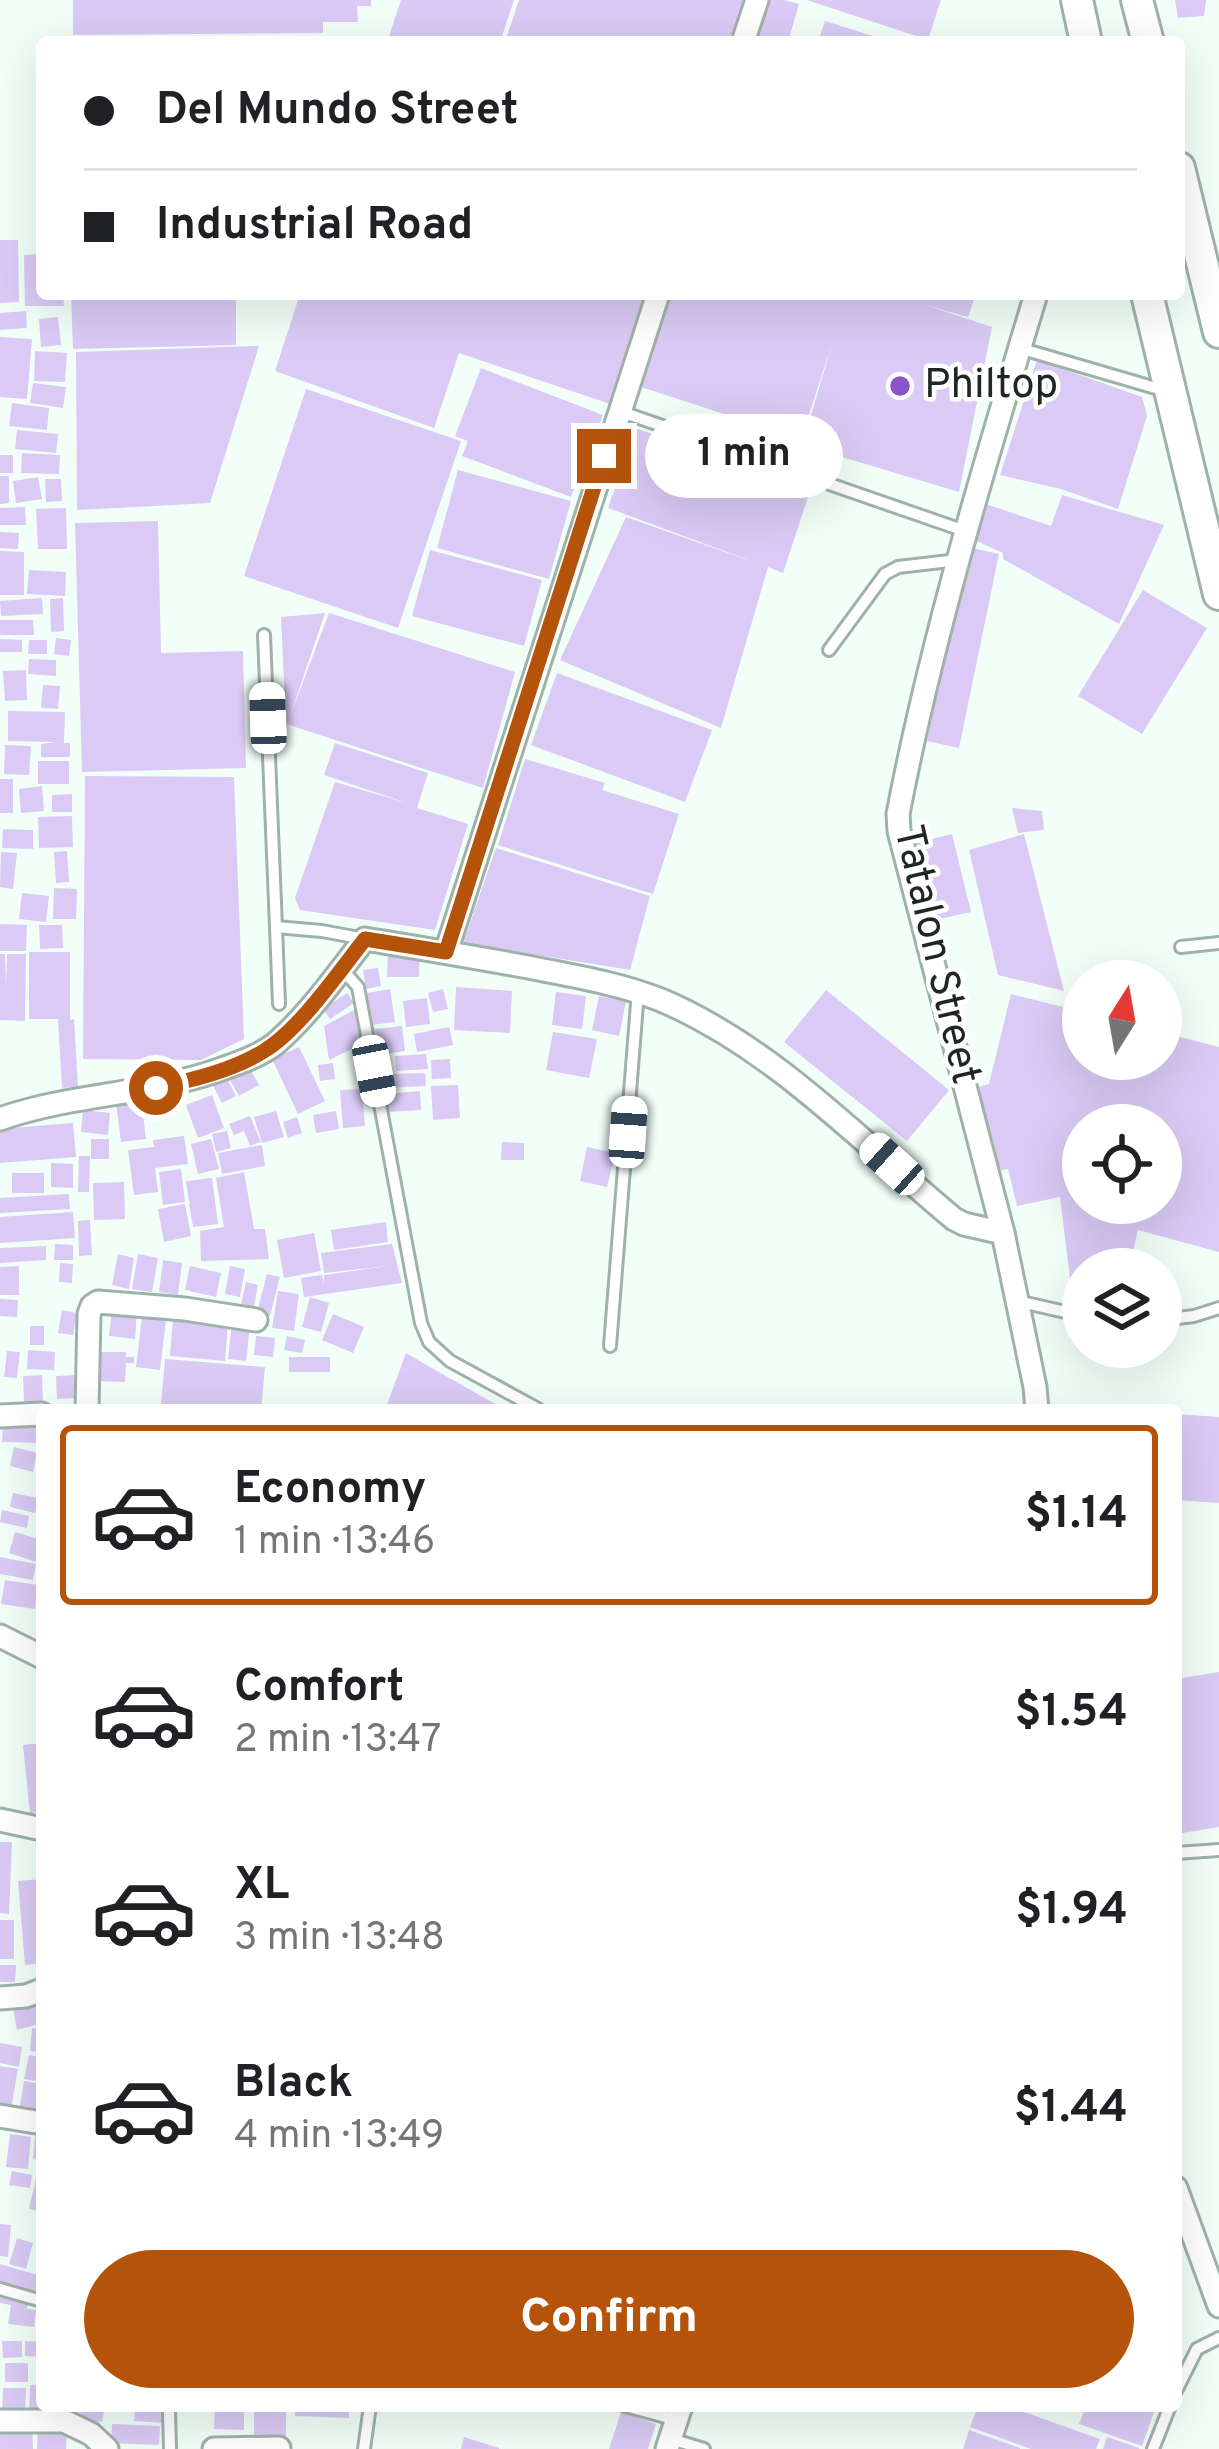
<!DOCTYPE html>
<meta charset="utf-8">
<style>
body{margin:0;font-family:Overpass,sans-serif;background:#f2f2f2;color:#202124;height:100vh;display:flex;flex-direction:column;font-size:45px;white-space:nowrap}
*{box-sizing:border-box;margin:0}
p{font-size:39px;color:#757577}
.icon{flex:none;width:66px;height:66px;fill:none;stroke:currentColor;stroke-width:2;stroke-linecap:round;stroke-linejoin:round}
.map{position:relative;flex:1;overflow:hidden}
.panel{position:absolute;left:36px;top:1404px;width:1146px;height:1008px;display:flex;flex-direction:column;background:#fff;border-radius:12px;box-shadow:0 12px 48px #0002}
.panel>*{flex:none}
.hud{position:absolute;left:36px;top:36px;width:1149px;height:264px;border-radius:12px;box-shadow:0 12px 48px #0002;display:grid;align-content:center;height:264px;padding:0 48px;background:#fff}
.needle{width:78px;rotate:11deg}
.controls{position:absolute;left:1062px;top:960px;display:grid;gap:24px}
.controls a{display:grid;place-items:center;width:120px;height:120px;border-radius:50%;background:#fff;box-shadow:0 12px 48px #0002;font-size:60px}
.end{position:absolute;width:54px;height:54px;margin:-27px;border:15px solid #b45309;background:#fff;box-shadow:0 0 0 6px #fff}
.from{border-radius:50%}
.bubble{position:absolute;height:84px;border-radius:42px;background:#fff;box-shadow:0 12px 48px #0002;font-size:39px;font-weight:700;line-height:84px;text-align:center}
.car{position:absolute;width:36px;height:72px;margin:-36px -18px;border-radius:15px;box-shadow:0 0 9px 3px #0007;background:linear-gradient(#fff 24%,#345 0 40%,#fff 0 76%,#345 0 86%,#fff 0)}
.hud b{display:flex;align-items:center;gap:42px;height:114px;font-size:45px}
.hud b+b{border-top:3px solid #e0e0e0}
.hud i{width:30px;height:30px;background:#202124}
ul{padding:21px 0 0;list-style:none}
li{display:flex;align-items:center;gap:36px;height:180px;margin:0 24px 18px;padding:0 24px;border:6px solid transparent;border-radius:12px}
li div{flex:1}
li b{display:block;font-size:45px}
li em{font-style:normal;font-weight:700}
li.active{border-color:#b45309}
li>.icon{width:108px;height:108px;stroke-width:1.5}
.primary-button{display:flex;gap:24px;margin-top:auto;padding:24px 48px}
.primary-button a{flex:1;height:138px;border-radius:72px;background:#b45309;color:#fff;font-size:48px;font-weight:700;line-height:138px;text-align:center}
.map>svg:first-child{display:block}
.building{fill:#dacaf5;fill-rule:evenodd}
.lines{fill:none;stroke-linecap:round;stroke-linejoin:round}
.service-casing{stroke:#9fb2aa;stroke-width:16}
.minor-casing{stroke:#9fb2aa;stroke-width:27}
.primary-casing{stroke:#9fb2aa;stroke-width:36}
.service{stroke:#fff;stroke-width:10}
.minor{stroke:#fff;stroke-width:21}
.primary{stroke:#fff;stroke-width:30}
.route{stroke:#b45309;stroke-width:15}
.poi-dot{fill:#8b54cc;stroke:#fff;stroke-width:4.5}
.labels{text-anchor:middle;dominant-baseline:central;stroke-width:9;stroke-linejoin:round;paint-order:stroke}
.poi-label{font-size:42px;fill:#1f2723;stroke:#fff;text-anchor:start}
.street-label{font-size:42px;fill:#1f2723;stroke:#fff}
</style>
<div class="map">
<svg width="1219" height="2449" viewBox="0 0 1219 2449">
<rect width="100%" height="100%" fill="#f2fff9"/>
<g class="building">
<polygon points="73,0 371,0 371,6 357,6 358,22 323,22 323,33 73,35"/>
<polygon points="401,0 514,0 500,42 387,42"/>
<polygon points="519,0 753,0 738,42 505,42"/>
<polygon points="766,0 784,0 799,4 788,42 754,42"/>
<polygon points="807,0 941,0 928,40"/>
<polygon points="1175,0 1206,0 1204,16 1178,18"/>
<polygon points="825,21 889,41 889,42 818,42"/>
<polygon points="0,240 18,240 19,302 0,303"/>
<polygon points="42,254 42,294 63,294 64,306 25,306 24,255"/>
<polygon points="71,294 236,294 236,345 73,349"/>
<polygon points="300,294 650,294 613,405 459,353 434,428 275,371"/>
<polygon points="670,294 976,294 968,317 925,305 992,327 959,492 802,445 833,341 801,439 641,387"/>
<polygon points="26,311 27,328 0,330 0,313"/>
<polygon points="58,317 61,345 41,347 39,319"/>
<polygon points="0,337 32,339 27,399 0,397"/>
<polygon points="259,346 210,503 77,510 76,352"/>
<polygon points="35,351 67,353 65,382 34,381"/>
<polygon points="1037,360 1142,397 1147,416 1118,509 1061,489 1000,475"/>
<polygon points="481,368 603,415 571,497 462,456 468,441 455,436"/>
<polygon points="33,383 66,387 63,408 30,403"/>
<polygon points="306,389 461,441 398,628 244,576"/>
<polygon points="12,403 49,408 47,430 9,426"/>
<polygon points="635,428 811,488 783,573 768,567 721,728 560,660 626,517 762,565 608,508"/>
<polygon points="17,430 58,434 56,453 15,449"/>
<polygon points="22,453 60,455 59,474 21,473"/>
<rect x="0" y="455" width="13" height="18"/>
<polygon points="458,470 571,501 549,579 437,548"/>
<polygon points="0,476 9,476 9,503 0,504"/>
<polygon points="38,477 42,499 16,503 13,481"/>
<polygon points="45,479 61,479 62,501 46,502"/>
<polygon points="1062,495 1164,525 1119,624 1003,559 1003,553 970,538 983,503 1051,526"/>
<polygon points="25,507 26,525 0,525 0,508"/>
<polygon points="66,508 67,549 38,549 36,509"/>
<polygon points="158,521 161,653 243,651 246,768 82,772 75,523"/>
<polygon points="0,532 19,533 18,549 0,548"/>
<polygon points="968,547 999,554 959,748 927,741"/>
<polygon points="430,550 542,580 524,646 412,616"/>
<polygon points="0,551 24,552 24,595 0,595"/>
<polygon points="29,570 66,572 65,596 27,594"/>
<polygon points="1143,590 1207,628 1142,734 1078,696"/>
<polygon points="42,598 43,614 1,616 0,601"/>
<polygon points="63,598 64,631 51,632 50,599"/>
<polygon points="325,613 289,719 329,613 515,672 483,788 286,724 281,617"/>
<polygon points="0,620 33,620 34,635 0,635"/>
<polygon points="56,638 71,640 69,656 54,654"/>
<polygon points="0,639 22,640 22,652 0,652"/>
<polygon points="29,640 47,640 47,654 28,654"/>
<polygon points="29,659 56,660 56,676 28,674"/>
<polygon points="26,670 27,700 5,701 3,671"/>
<polygon points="557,673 712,730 685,802 531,745"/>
<polygon points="43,685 60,686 58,709 41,708"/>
<polygon points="8,711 65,712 64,743 70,743 70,757 41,757 41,744 56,742 8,741"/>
<polygon points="335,743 428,773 417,808 468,824 435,930 300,910 295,898 335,782 407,803 324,775"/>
<polygon points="5,745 31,746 29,775 4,774"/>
<polygon points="525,759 605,783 602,790 679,814 653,894 498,845"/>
<rect x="38" y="761" width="31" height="23"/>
<polygon points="85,776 234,777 244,1039 201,1060 83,1059"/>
<rect x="0" y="779" width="13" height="34"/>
<polygon points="42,786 44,811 21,813 19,789"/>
<polygon points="72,794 72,812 52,812 52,795"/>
<polygon points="1012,808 1042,811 1044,830 1018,833"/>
<polygon points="72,816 73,847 39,848 38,817"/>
<polygon points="3,829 33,830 33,849 2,848"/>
<polygon points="952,834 971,912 935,920 916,843"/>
<polygon points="1024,834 1064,991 998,975 969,850"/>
<polygon points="496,848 650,896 630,970 463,943"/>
<polygon points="67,851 69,882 56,883 54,852"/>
<polygon points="1,852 17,853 13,889 0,887"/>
<polygon points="54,888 77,889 76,919 53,919"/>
<polygon points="22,893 49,896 46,922 19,919"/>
<polygon points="0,924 27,925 26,951 0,951"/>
<polygon points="39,925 62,925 63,948 40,949"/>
<polygon points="29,952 70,952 70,1020 74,1019 78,1087 62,1088 58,1019 29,1019"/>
<polygon points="388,953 420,953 419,977 387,977"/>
<polygon points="0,954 5,954 6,987 7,954 26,954 25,1021 0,1020"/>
<polygon points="378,968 381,986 366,989 363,970"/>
<polygon points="456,987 512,991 510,1033 454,1030"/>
<polygon points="390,989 395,1022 372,1025 367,993"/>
<polygon points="443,989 448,1009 433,1012 428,993"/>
<polygon points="826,990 949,1090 907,1141 784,1042"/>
<polygon points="556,992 586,996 582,1029 552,1025"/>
<polygon points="347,993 354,1003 330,1019 323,1009"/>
<path d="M1011 994 1083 1012V1059H1161V1032L1219 1047V1252L1138 1230 1129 1269H1083V1304L1073 1303 1060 1197 1017 1206 1008 1169 998 1171 979 1087 989 1084ZM1083 1125H1161V1203H1083Z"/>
<polygon points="599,996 626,1002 619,1036 592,1030"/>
<polygon points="427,998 430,1024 406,1027 403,1001"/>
<polygon points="360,1007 366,1042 329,1060 324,1026"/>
<polygon points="402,1026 405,1051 378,1055 375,1029"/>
<polygon points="449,1027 453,1045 417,1052 414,1034"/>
<polygon points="553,1032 597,1039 589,1078 546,1070"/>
<polygon points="299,1047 325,1101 298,1114 272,1059"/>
<polygon points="426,1054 428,1069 396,1071 395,1056"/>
<polygon points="450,1059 451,1078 432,1079 431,1060"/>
<polygon points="246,1062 259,1085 239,1096 226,1073"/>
<polygon points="333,1063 335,1079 320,1081 318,1065"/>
<polygon points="224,1073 236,1096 222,1103 210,1080"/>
<polygon points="425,1073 426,1086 385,1088 384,1074"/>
<polygon points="458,1085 460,1118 433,1120 431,1086"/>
<polygon points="362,1089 365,1126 343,1128 340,1090"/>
<polygon points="420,1091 421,1110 387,1112 386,1094"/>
<polygon points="212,1095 224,1128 198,1138 186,1105"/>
<polygon points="141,1099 146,1139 121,1142 116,1102"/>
<polygon points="83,1110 110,1113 108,1135 81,1132"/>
<polygon points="276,1111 284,1137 262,1143 254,1117"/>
<polygon points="336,1111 339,1129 316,1133 313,1115"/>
<polygon points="250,1116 261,1142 250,1146 244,1131 234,1135 229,1124"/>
<polygon points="297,1117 302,1133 288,1138 283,1122"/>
<polygon points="73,1123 76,1157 0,1163 0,1129"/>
<polygon points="227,1131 231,1148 216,1152 212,1134"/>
<polygon points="184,1136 188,1164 155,1168 158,1192 134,1195 128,1150 154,1147 153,1140"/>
<rect x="91" y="1139" width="18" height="20"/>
<polygon points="211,1139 219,1169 198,1174 191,1144"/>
<polygon points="502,1142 524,1143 524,1160 501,1160"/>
<polygon points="262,1145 265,1166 222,1174 218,1153"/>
<polygon points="587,1147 615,1153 607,1187 580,1181"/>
<polygon points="79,1156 90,1156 89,1192 78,1192"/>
<polygon points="51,1163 73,1164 73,1188 51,1187"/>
<polygon points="181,1169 185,1202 163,1205 159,1172"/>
<polygon points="244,1172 254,1229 265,1229 269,1259 201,1261 200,1231 224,1227 216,1178"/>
<rect x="12" y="1173" width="32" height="20"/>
<polygon points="212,1178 218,1224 193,1227 189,1203 191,1202 189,1202 186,1181"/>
<polygon points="124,1182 125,1219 94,1220 93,1183"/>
<polygon points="69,1194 70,1209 0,1213 0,1198"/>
<polygon points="185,1204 191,1236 164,1242 158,1209"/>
<polygon points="73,1212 75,1238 0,1243 0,1217"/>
<polygon points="90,1220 92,1255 79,1256 78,1221"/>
<polygon points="386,1222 388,1242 334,1250 331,1230"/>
<polygon points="314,1233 321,1271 284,1278 277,1240"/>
<polygon points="55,1244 73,1245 73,1260 54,1260"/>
<polygon points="392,1244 402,1283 304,1297 301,1278 322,1275 324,1284 324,1275 388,1266 324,1273 321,1253"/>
<polygon points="46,1246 46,1260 0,1263 0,1248"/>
<polygon points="118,1254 134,1258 129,1289 112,1285"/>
<polygon points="138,1254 158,1258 152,1292 132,1289"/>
<polygon points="163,1260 182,1263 178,1295 159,1292"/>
<polygon points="60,1263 73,1264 72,1283 59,1282"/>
<polygon points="19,1266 19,1295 0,1295 0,1267"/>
<polygon points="190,1266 221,1273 216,1297 185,1290"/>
<polygon points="230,1266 245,1269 240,1297 225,1294"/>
<polygon points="267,1274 280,1277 270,1316 257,1312"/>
<polygon points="246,1282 258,1285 253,1311 240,1308"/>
<polygon points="278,1291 299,1294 294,1331 272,1328"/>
<polygon points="310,1297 329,1303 321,1332 302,1327"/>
<polygon points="0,1299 18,1300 17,1317 0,1316"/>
<polygon points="112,1308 137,1310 135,1339 109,1336"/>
<polygon points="143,1309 167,1312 160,1370 136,1367"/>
<polygon points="62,1310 77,1313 73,1335 58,1333"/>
<polygon points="333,1314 364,1327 353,1353 322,1340"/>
<polygon points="173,1318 228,1323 225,1361 170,1356"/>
<polygon points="232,1324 250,1326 246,1361 228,1359"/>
<rect x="30" y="1326" width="14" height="19"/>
<polygon points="256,1336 275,1338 273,1357 254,1355"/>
<polygon points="287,1336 305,1340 302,1353 284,1350"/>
<polygon points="28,1350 55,1352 54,1370 27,1369"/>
<polygon points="7,1351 20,1352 17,1378 4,1377"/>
<polygon points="92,1352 126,1352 126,1357 134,1357 134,1363 126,1363 125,1382 92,1381"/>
<polygon points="406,1353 437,1371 506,1410 385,1410"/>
<rect x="289" y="1357" width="41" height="15"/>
<polygon points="165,1359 265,1367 261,1410 161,1405"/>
<polygon points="42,1375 43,1402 24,1403 23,1376"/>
<polygon points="77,1375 77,1398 57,1399 56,1376"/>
<polygon points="1176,1414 1219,1417 1219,1503 1176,1500"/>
<polygon points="3,1422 42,1424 42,1443 2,1442"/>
<polygon points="14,1447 37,1453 33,1472 10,1466"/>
<polygon points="13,1493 38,1498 35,1513 10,1507"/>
<polygon points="2,1510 29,1516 27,1528 0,1522"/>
<polygon points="15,1532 42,1540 42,1564 9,1553"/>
<polygon points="0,1557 36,1564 33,1580 0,1574"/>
<polygon points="5,1580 38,1585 35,1609 1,1604"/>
<polygon points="1219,1672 1219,1827 1176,1834 1176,1679"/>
<polygon points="42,1743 42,1812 30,1813 23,1745"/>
<polygon points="0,1842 12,1842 9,1914 0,1913"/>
<polygon points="42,1879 42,1963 25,1965 18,1881"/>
<rect x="0" y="1920" width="14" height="39"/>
<polygon points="0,1965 16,1965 15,1982 0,1982"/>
<polygon points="42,1995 42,2023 17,2030 12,2004"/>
<polygon points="32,2028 42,2029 42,2052 30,2051"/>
<polygon points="0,2043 22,2047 19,2067 0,2063"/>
<polygon points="29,2055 42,2057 42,2082 24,2079"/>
<polygon points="0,2066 18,2069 10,2114 0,2112"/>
<polygon points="24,2081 42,2084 42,2110 20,2106"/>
<polygon points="10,2134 31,2137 28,2169 6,2167"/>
<polygon points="35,2136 42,2137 42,2212 29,2209 40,2160 33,2159"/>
<polygon points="12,2171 32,2175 30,2188 9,2185"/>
<polygon points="0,2224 11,2225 8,2257 0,2256"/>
<polygon points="17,2238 33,2243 26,2269 9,2264"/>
<polygon points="0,2264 41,2276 36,2294 0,2283"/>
<polygon points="0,2293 29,2299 27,2309 36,2310 34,2327 8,2324 11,2305 0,2303"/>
<polygon points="2,2341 22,2341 22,2357 3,2358"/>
<polygon points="25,2341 42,2342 42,2357 25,2356"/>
<rect x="5" y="2363" width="23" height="19"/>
<polygon points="30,2385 42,2385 42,2406 57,2406 57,2415 29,2415"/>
<polygon points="3,2388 26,2388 25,2416 2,2415"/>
<polygon points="81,2406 105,2406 102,2422 80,2420"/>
<polygon points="215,2406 244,2406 244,2430 214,2429"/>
<polygon points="254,2406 286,2406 286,2437 254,2438"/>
<polygon points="295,2406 349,2406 349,2418 295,2416"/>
<polygon points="978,2406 1016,2406 1015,2409 1100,2439 1096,2449 1031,2449 970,2427"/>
<polygon points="1086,2406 1146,2406 1155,2409 1142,2446 1079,2424"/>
<polygon points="135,2410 167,2412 167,2423 134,2421"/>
<polygon points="621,2412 656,2424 648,2449 609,2449"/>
<polygon points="112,2424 160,2426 159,2445 111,2443"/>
<polygon points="32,2426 33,2449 0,2449 0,2428"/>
<polygon points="38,2428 67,2429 66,2449 37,2449"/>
<polygon points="969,2430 1020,2448 1020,2449 963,2449"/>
<polygon points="464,2437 499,2448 499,2449 461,2449"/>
<polygon points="1107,2437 1139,2448 1139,2449 1103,2449"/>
</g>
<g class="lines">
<g class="service-casing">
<g id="service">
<polyline points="1019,348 1166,391"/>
<polyline points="619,411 965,531"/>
<polyline points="264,635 276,927 322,931 365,939"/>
<polyline points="829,650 885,574 898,567 958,560"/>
<polyline points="276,927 279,1004"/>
<polyline points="1181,947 1219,943"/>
<polyline points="341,968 358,987 421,1323 429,1342 450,1361 538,1409"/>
<polyline points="1017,1301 1083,1316"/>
<polyline points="1161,1320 1194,1316 1219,1308"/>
<polyline points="610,1346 638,991"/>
<polyline points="1176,1853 1219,1850"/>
<polyline points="0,2289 42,2301"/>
<polyline points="1176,2391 1197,2349 1219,2338"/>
<polyline points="625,2406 677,2420"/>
<polyline points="169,2410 170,2449"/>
<polyline points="671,2439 704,2449"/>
<polyline points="364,2449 370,2406"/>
<polyline points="1153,2449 1170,2406"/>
</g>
</g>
<g class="minor-casing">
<g id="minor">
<polyline points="743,42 757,0"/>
<path d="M1036 294C984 466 932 637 898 814L899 831 1003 1233 1035 1387 1037 1410"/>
<polyline points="446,952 658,294"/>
<path d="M0 1119C70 1094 146 1095 216 1071 236 1064 258 1057 275 1044 309 1015 337 974 365 939 419 948 474 957 528 967 573 976 618 983 661 1000 774 1048 861 1142 954 1219L964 1224 1003 1233"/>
<polyline points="87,1410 89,1314 92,1306 98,1302 185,1309 256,1320"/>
<polyline points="0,1416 42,1414"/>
<polyline points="0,1636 42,1657"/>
<polyline points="0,1820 42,1829"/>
<polyline points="0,1998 26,1996 42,1990"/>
<polyline points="0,2116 42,2123"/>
<polyline points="1176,2188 1219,2306"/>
<polyline points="0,2421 64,2421 91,2434 107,2449"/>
<polyline points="214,2449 279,2448"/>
<polyline points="667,2449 681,2406"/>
</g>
</g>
<g class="primary-casing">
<g id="primary">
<polyline points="1077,0 1086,42"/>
<polyline points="1137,0 1148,42"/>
<polyline points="1179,168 1219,332"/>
<polyline points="1147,294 1219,594"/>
</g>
</g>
<use href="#service" class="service"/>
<use href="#minor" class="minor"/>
<use href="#primary" class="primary"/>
</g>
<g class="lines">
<path class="route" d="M156 1088C191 1080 232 1071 264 1051 300 1029 338 973 365 939L446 952 604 456"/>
</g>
<circle class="poi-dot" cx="900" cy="386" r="12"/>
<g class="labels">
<g class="poi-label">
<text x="924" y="386">Philtop</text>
</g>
<g class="street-label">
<text transform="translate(935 955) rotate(77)">Tatalon Street</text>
</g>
</g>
</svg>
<div class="controls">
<a><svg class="needle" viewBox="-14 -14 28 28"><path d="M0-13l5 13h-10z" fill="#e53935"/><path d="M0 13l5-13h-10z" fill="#757577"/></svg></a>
<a><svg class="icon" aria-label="locate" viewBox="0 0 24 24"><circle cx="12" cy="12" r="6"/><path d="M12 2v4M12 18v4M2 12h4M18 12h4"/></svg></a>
<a><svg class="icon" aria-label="layers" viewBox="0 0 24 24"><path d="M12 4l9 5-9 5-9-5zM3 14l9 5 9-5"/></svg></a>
</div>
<i class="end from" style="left:156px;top:1088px"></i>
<i class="end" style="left:604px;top:456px"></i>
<div class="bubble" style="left:645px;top:414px;width:198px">1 min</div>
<i class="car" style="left:268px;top:718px;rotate:358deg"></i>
<i class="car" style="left:374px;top:1071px;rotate:169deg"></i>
<i class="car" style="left:628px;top:1132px;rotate:4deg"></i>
<i class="car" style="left:892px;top:1164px;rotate:312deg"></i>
<div class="hud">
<b><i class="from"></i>Del Mundo Street</b>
<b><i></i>Industrial Road</b>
</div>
<section class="panel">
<ul>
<li class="active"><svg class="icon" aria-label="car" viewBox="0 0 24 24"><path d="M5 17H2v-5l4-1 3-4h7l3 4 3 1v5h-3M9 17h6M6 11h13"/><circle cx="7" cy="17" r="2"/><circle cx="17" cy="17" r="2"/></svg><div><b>Economy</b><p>1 min · 13:46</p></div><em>$1.14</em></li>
<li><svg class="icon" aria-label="car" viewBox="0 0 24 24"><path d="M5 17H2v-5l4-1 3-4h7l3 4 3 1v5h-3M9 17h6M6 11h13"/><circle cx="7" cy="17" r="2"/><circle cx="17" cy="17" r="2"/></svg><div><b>Comfort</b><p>2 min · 13:47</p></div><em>$1.54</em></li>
<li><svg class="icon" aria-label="car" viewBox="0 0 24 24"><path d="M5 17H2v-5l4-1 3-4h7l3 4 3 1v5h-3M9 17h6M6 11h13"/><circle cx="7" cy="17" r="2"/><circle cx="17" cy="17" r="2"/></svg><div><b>XL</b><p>3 min · 13:48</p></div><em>$1.94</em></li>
<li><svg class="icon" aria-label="car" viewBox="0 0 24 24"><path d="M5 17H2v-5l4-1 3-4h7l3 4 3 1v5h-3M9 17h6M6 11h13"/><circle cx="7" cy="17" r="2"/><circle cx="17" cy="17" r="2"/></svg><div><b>Black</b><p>4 min · 13:49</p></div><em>$1.44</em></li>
</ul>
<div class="primary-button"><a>Confirm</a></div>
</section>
</div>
